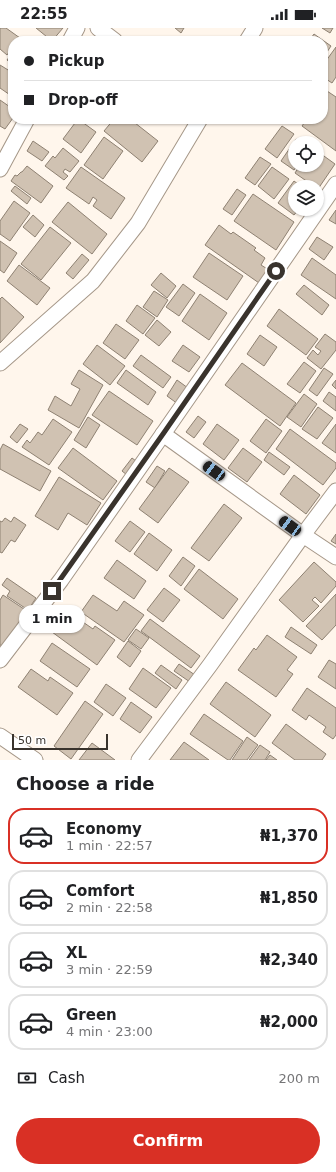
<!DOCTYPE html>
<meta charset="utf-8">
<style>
body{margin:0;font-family:"DejaVu Sans",sans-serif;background:#f6f6f6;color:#202124;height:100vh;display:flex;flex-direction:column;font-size:15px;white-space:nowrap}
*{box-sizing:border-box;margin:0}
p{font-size:13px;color:#757577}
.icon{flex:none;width:22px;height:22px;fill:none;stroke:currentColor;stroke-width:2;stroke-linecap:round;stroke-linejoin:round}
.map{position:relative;height:732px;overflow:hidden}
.sheet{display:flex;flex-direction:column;background:#fff;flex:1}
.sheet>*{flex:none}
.hud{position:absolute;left:8px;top:8px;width:320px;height:88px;border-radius:16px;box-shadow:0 1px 3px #0004;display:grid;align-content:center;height:88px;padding:0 16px;background:#fff}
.tools{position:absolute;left:288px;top:108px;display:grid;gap:8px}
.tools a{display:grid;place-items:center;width:36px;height:36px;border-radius:50%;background:#fff;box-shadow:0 1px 3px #0004;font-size:20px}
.scale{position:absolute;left:12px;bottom:10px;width:96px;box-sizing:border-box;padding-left:4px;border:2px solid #39332d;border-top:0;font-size:11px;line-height:14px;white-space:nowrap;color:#39332d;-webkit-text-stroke:3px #fff;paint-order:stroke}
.end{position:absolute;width:18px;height:18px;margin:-9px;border:5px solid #39332d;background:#fff;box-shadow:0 0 0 2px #fff}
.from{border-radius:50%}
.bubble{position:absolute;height:28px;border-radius:14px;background:#fff;box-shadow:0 1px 3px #0004;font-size:13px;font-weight:800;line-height:28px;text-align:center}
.car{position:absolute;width:12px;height:24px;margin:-12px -6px;border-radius:5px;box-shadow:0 0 3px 1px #0007;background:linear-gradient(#222 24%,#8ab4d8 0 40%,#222 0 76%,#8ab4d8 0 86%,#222 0)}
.hud b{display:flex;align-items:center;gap:14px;height:38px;font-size:15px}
.hud b+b{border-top:1px solid #e0e0e0}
.hud i{width:10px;height:10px;background:#202124}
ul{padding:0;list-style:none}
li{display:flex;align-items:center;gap:12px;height:56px;margin:0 8px 6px;padding:0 8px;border:2px solid #e0e0e0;border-radius:16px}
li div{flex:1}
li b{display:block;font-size:15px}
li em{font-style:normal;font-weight:800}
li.on{border-color:#d93025}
li>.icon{width:36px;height:36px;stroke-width:1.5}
h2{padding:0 16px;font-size:18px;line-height:48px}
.pay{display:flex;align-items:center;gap:10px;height:44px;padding:0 16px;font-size:15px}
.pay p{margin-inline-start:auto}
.action{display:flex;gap:8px;margin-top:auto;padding:8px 16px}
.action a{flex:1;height:46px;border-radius:24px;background:#d93025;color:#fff;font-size:16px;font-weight:800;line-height:46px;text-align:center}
.status{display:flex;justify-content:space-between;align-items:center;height:28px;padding:0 20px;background:#fff;direction:ltr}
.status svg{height:11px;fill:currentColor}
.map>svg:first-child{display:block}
.building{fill:#d0c2b2;stroke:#8e8172}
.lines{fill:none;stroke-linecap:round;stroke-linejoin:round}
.street-casing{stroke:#a59788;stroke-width:17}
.street{stroke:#fff;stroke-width:15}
.route{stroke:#39332d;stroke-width:5}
</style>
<div class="status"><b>22:55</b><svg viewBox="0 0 49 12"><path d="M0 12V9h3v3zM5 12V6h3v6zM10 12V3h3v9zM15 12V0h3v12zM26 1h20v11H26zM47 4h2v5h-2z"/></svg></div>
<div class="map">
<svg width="336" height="732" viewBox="0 0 336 732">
<rect width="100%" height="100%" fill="#fff6ec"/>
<g class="building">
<polygon points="0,0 6,0 20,10 18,13 13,13 13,19 7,27 0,21"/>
<polygon points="36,0 63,0 52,13"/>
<polygon points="175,0 184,0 181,5"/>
<polygon points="322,0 333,0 330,5"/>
<polygon points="314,6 331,18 323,30 323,13 309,13"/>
<polygon points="336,19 336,49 332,55 323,49 323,37"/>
<polygon points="13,24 13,37 7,32"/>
<polygon points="0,37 13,45 13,69 0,60"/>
<polygon points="327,63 336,69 336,123 302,98 307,91 323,91 323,69"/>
<polygon points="13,69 13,79 8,76"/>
<polygon points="0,72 13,81 13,90 5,101 0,98"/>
<polygon points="78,91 96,104 81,125 63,111"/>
<polygon points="114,91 130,91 158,113 142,134 104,103"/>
<polygon points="282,98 294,106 277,130 265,121"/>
<polygon points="104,109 123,123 103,151 84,137"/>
<polygon points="296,111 302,115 295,115 295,137 298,137 294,142 281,133"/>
<polygon points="33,113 49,124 42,133 27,123"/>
<polygon points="63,120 79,133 70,144 65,141 63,144 68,148 64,152 45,138 53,128 55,130"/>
<polygon points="317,123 335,136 318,161 317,159 315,159 295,145 300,137 317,137"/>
<polygon points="260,129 271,136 255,157 245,150"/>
<polygon points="27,138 53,158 41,175 11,153 15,147 17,148 21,144 22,144"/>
<polygon points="81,139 125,170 111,191 93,178 97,172 93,169 89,176 66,160"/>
<polygon points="272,139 289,151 274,171 258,158"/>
<polygon points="294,153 302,159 295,159 295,181 299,181 294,187 278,175"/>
<polygon points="15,158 31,170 27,176 11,163"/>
<polygon points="237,161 246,167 232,187 223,181"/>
<polygon points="253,166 294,194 276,222 234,193"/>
<polygon points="14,173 30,185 10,213 0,206 0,193"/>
<polygon points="68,174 107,206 92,226 52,194"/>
<polygon points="336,182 336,196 329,192"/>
<polygon points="33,187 44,197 35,209 23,199"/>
<polygon points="219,197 231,206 233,204 256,220 254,222 265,230 261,237 269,242 259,255 205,217"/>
<polygon points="50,199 71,215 41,252 21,236"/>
<polygon points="317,209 333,219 324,232 309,221"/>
<polygon points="0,213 17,225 4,245 0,242"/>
<polygon points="209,225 243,248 227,272 193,249"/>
<polygon points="82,226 89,232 73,251 66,245"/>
<polygon points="312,230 336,247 336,271 301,247"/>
<polygon points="19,237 50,260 37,277 7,253"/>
<polygon points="161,245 176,258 167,270 151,257"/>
<polygon points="183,256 195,265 179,288 166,279"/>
<polygon points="304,257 329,277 322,287 296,266"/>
<polygon points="154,263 168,272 157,289 143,279"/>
<polygon points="200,266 227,285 209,312 182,293"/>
<polygon points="2,269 24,289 0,315 0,271"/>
<polygon points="137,277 155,290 143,306 126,293"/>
<polygon points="279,281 318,311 306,327 267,298"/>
<polygon points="157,292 171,304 159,318 145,307"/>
<polygon points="116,296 139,312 125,331 103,315"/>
<polygon points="325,306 336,314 336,322 321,341 307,330 313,322 318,327 321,323 315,319"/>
<polygon points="260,307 277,319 264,338 247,326"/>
<polygon points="97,317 125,338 110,357 83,336"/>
<polygon points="183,317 200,329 189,344 172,333"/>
<polygon points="141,327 171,349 163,360 133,338"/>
<polygon points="304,334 316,343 300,365 287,356"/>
<polygon points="242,335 296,375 280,398 225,357"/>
<polygon points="324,340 333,346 317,368 309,362"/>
<polygon points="79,342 103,357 79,400 48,382 55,368 71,378 80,361 71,356"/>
<polygon points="126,342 156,364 148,377 117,355"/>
<polygon points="177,352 188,360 178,376 167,368"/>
<polygon points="336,352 336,361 332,357"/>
<polygon points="109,363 153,393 137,417 92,387"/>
<polygon points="329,364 336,369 336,383 323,373"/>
<polygon points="304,366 317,376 301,399 287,389"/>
<polygon points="318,379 333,390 317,411 302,401"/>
<polygon points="198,388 206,394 194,410 186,404"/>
<polygon points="88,389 100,397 86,420 74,412"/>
<polygon points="53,391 72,404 49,437 22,419 27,412 30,415 38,404 42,407"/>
<polygon points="266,391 282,403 266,425 250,413"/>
<polygon points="20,396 28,401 17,415 10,409"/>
<polygon points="217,396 239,412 224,432 203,416"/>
<polygon points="336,396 336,425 322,415"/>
<polygon points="290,401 336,435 336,440 323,457 276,421"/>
<polygon points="3,416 51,443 40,463 0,441 0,422"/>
<polygon points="73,420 117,453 103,472 58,440"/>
<polygon points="243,420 262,434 247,454 228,440"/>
<polygon points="269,424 290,439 284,447 264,432"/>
<polygon points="132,430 136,433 127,447 122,443"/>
<polygon points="157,438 165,443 155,460 146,454"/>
<polygon points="169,440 189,454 158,495 139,481"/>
<polygon points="294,447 320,467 306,486 280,466"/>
<polygon points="59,449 101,475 87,497 68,485 58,502 35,488"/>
<polygon points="224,476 242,490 209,533 191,520"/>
<polygon points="14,489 26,497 15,514 11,512 2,525 0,524 0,493 2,494 5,490 11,494"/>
<polygon points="130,493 145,504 130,524 115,513"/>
<polygon points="149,505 172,522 157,543 134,526"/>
<polygon points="336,506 336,516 331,513"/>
<polygon points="183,529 195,538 181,558 169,548"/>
<polygon points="117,532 146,553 134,571 104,550"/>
<polygon points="314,534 336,554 336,558 321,575 315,569 312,572 319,578 303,594 279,572"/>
<polygon points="199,541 238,571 223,591 184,561"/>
<polygon points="7,550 36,570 28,582 7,568 10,563 2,557"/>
<polygon points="164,560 180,572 163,594 147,582"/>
<polygon points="336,566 336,597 322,612 306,598"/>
<polygon points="3,567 27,583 2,618 0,617 0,572"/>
<polygon points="93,567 117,583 124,573 144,587 124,614 81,584"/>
<polygon points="67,583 93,601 95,598 115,612 97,637 52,604"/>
<polygon points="150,591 200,628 191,640 141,603"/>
<polygon points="291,599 317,617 311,626 285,609"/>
<polygon points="136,601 149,610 141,621 128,612"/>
<polygon points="267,607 297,629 287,642 293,646 276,669 238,642 254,620 256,622"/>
<polygon points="128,613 141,623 130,639 117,629"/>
<polygon points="52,615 90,641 77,659 40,633"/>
<polygon points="329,632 336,636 336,661 318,649"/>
<polygon points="179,636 195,647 190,654 174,643"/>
<polygon points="161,637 182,652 176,661 155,645"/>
<polygon points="143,640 171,660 156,680 129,661"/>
<polygon points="31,641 48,653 50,649 73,665 57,687 18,659"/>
<polygon points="226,654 271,687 255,709 210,676"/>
<polygon points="106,656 126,670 113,688 94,674"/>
<polygon points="307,660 336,680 336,707 333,711 323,704 326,699 309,687 306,692 292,682"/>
<polygon points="85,673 103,686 71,731 54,718"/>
<polygon points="131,674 152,689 140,705 120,691"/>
<polygon points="204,686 243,713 230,732 228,732 190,706"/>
<polygon points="286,696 326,726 322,732 295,732 272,715"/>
<polygon points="247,709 258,717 247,732 232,732"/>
<polygon points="184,714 209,732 170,732"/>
<polygon points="92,715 115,732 79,732"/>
<polygon points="260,717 270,724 265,732 249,732"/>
<polygon points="270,727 277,732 266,732"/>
</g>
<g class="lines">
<g class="street-casing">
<g id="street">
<polyline points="98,0 115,13"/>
<polyline points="70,13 77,0"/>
<polyline points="247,13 255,0"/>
<polyline points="0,141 27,91"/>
<polyline points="0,335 93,253 138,195 200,91"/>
<polyline points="163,406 303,507 336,529"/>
<polyline points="0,632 61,552 163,406 336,156"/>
<polyline points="0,708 35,732"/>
<polyline points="139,732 210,637 303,507 336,463"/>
</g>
</g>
<use href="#street" class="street"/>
</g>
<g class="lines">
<polyline class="route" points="52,563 163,406 276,243"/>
</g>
</svg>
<div class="tools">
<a><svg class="icon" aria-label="locate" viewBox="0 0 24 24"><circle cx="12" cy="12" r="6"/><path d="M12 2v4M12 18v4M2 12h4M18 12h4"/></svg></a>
<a><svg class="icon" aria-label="layers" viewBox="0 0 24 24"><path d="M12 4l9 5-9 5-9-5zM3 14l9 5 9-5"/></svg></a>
</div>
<div class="scale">50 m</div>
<i class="end from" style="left:276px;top:243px"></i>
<i class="end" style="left:52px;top:563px"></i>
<div class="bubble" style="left:19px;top:577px;width:66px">1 min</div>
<i class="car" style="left:214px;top:443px;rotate:306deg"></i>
<i class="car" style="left:290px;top:498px;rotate:306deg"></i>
<div class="hud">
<b><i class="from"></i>Pickup</b>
<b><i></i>Drop-off</b>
</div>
</div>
<section class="sheet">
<h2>Choose a ride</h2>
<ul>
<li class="on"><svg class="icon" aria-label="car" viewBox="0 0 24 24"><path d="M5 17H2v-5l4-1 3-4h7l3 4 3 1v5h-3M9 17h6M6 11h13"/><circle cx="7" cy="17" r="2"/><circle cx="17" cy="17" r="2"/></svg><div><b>Economy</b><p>1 min · 22:57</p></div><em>₦1,370</em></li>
<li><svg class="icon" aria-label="car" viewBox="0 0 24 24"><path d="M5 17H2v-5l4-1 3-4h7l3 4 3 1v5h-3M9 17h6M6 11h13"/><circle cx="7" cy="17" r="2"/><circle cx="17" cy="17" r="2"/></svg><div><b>Comfort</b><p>2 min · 22:58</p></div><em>₦1,850</em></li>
<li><svg class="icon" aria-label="car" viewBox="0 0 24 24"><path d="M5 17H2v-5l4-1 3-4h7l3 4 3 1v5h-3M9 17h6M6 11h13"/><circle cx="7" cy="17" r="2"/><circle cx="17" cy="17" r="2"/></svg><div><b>XL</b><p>3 min · 22:59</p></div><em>₦2,340</em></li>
<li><svg class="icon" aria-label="car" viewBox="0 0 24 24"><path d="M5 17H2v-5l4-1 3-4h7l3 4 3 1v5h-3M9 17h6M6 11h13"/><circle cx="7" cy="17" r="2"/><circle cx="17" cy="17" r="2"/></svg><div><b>Green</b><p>4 min · 23:00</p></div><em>₦2,000</em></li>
</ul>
<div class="pay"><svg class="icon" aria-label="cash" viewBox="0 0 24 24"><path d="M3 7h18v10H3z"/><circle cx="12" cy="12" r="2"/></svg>Cash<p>200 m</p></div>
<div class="action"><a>Confirm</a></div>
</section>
